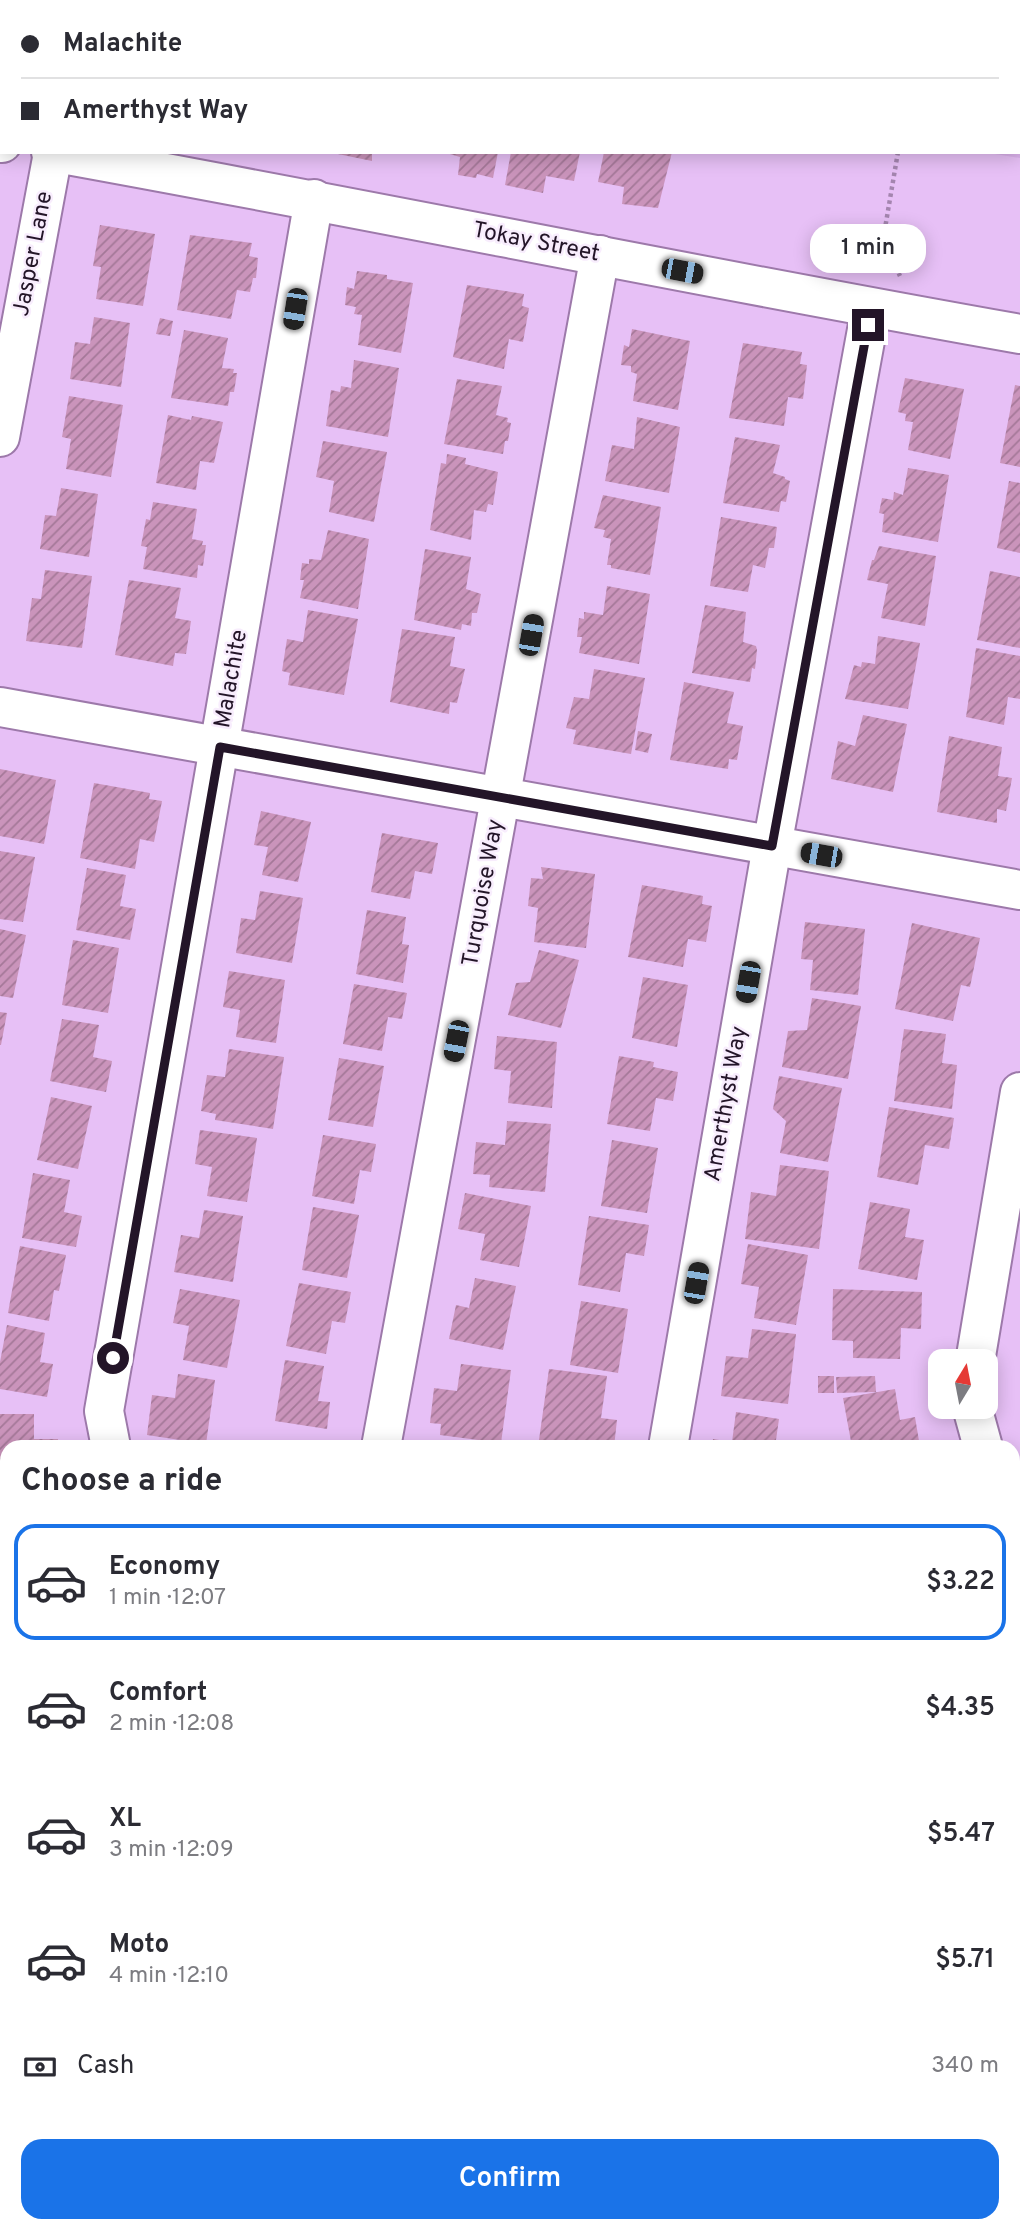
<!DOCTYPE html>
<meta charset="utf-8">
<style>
body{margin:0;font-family:Overpass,sans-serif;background:#f7f7f7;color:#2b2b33;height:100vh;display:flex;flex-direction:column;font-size:26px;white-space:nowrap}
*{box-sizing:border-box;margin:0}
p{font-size:23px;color:#7c7c81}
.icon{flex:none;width:38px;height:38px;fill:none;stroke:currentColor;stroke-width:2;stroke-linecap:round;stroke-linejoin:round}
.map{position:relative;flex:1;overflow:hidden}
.sheet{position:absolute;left:0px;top:1440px;width:1020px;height:793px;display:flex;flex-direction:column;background:#fff;border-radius:21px 21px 0 0;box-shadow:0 4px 18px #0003}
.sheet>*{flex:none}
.guide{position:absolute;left:0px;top:0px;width:1020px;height:154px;box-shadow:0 4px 18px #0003;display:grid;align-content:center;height:154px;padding:0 21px;background:#fff}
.needle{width:46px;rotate:10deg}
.buttons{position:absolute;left:928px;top:1349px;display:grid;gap:14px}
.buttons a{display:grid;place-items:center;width:70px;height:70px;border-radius:14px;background:#fff;box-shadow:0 4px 18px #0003;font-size:35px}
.end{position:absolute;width:32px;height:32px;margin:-16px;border:9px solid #231528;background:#fff;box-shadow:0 0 0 4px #fff}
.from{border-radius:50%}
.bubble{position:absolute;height:49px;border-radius:21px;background:#fff;box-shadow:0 4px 18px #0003;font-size:23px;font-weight:600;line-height:49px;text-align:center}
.car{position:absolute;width:21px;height:42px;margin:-21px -10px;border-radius:9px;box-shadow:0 0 5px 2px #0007;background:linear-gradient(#222 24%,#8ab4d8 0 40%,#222 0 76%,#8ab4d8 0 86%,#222 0)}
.guide b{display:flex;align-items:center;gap:24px;height:66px;font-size:26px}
.guide b+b{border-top:2px solid #e1e1e2}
.guide i{width:18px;height:18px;background:#2b2b33}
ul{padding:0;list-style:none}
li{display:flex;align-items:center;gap:21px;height:116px;margin:0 14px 10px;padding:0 7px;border:4px solid transparent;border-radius:21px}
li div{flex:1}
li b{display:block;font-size:26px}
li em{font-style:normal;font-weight:600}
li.on{border-color:#1a73e8}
li>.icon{width:63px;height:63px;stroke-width:1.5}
h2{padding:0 21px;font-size:32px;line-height:84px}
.pay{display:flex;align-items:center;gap:18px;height:77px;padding:0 21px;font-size:26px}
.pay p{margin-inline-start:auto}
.cta{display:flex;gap:14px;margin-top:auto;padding:14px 21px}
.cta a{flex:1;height:80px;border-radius:21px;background:#1a73e8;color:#fff;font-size:28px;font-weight:600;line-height:80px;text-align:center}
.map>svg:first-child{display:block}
.built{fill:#dab1ea}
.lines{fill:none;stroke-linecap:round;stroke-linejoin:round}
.stream{stroke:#8cb27b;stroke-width:10}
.building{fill:url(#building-hatch)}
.minor-casing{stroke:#9d79aa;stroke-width:42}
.path{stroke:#a485af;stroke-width:4.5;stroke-dasharray:3.5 3.5;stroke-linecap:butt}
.minor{stroke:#fff;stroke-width:38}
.route{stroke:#231528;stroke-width:9}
.labels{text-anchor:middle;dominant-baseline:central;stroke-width:5;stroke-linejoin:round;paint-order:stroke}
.street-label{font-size:23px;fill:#231528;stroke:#f8edfd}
</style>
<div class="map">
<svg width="1020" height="2232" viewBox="0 0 1020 2232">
<defs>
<pattern id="building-hatch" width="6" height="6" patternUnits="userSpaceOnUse" patternTransform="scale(1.75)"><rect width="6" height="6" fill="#ca94bb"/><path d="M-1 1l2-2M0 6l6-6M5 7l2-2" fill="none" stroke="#a47898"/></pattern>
</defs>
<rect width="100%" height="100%" fill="#e7c0f6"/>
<polygon class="built" points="103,0 1020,0 1020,158 983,152 1018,152 1018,2"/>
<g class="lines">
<g class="stream">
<polyline points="1013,1677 1020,1678"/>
<polyline points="0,1713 7,1712"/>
<polyline points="1013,1765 1019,1768 1013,1793"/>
</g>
</g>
<g class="building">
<polygon points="333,152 372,152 372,161 333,153"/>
<polygon points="443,152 498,152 493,178 477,174 476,178 458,175 460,157"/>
<polygon points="511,152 580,152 574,181 546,176 543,193 505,185"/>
<polygon points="604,152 672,152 658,208 622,204 624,187 598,182"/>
<polygon points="100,225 155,234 143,306 96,299 101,267 93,266"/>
<polygon points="190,235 252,243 249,256 258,258 256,278 253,278 250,292 237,290 231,319 177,310"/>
<polygon points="357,271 387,275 387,279 413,283 401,353 358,345 362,315 354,314 356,307 345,305 347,287 354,289"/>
<polygon points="467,285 524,294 522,306 529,308 523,342 509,339 504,369 453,357"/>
<polygon points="94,317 130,323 121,387 70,379 75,342 90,344"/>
<polygon points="160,318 173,321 170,336 156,334"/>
<polygon points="632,329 690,341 678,410 633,401 637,374 631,372 631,366 621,365 624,345 629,347"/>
<polygon points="184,330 228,338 222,368 234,369 233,373 237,373 234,392 230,392 228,406 171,398"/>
<polygon points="743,343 802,352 800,364 807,365 803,399 788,397 784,426 729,418"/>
<polygon points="354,360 399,368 388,437 326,426 331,390 340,392 341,386 351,388"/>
<polygon points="905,378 964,389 950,459 908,450 913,422 905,421 906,414 898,412"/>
<polygon points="457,379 502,386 496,415 508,418 507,422 511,423 508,441 505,441 503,454 444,444"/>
<polygon points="1015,385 1020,386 1020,467 1000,463"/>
<polygon points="69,396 123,405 111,477 66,469 71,439 62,437"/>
<polygon points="168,415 191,420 192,416 223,422 214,463 200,461 196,490 156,483"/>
<polygon points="637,417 680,427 669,493 605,481 612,445 634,449"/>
<polygon points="735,437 780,445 773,473 785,477 785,479 790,481 786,502 781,501 779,512 723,503"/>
<polygon points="323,441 387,452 374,522 329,512 334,481 316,477"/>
<polygon points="447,454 466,458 465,464 498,472 493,505 488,504 486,512 474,510 471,540 430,530 441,463 446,464"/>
<polygon points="908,468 949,475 938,542 882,532 884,514 879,513 882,498 893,500 894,492 903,495"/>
<polygon points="1009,481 1020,483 1020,553 997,548"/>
<polygon points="61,488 98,494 89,557 40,549 45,515 56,516"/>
<polygon points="603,495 661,507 650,575 611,568 611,565 607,565 611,539 603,537 605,530 594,528"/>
<polygon points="153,502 197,509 192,539 203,541 202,545 206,545 203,566 198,565 197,578 143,569 147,547 141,546 146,519 150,520"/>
<polygon points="721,517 777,527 774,548 769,548 765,568 753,565 748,592 710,586"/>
<polygon points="328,530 369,539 358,609 300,598 304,580 300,580 302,563 309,564 309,559 321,560"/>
<polygon points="879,546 936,556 925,626 881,618 888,584 867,580 872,560 874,560"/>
<polygon points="425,549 471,557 466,589 481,594 477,613 472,613 471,626 462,624 461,630 414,620"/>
<polygon points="45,570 92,576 82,648 26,641 32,598 41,599"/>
<polygon points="990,571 1020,577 1020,648 977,640"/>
<polygon points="129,580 181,588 175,618 191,621 186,654 175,653 173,666 115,655"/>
<polygon points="607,586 650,594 639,664 579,653 582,637 577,637 579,618 584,619 584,612 603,615"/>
<polygon points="705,605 746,612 743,642 756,646 757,650 755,669 752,668 750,682 692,673"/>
<polygon points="308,610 358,619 344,695 288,685 290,673 282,671 287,639 303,642"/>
<polygon points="402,629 455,637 450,666 465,669 457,703 450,702 449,714 390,702"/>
<polygon points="878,636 920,643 908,709 845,699 854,665 861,667 862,662 875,664"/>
<polygon points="976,648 1020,656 1020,699 1008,697 1004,725 966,717"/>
<polygon points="594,669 645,678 631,754 573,744 576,730 566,728 574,697 589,699"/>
<polygon points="684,682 734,692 727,723 743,726 737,760 729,759 728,769 670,760"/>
<polygon points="863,715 907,724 893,792 831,779 838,741 855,746"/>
<polygon points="638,731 652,734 648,753 635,750"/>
<polygon points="949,736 1002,747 998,776 1012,778 1006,811 997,809 997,823 937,812"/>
<polygon points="0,769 56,780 44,844 0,836"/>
<polygon points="94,783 150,793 149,799 162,801 154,842 140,839 135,869 80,858"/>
<polygon points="261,811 311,822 298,882 262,875 268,847 254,845"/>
<polygon points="382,833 438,843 432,874 415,871 410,899 371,892"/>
<polygon points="0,851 35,857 23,922 0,919"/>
<polygon points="541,867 595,874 586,948 534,942 538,908 528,906 531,878 543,879"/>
<polygon points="87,868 126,875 120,906 136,909 130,940 76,930"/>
<polygon points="642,885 703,896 702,904 712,906 706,942 688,939 683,967 628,957"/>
<polygon points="260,891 303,898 292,963 236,953 241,918 255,920"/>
<polygon points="367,910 406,917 402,944 409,945 403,983 356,974"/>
<polygon points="805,922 865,929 858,995 810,990 813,960 801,959"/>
<polygon points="912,923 980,938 970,987 961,985 953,1021 895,1009"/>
<polygon points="0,929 26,935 13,998 0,996"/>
<polygon points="73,940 119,948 108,1013 62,1005"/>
<polygon points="539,950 579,960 561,1028 508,1015 516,983 530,982"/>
<polygon points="229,971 285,980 276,1043 236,1037 240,1010 223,1007"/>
<polygon points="643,977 688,985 677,1047 632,1038"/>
<polygon points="354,984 407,993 402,1019 388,1017 382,1051 343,1044"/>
<polygon points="812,998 861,1006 848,1079 782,1067 788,1031 807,1030"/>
<polygon points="0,1012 7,1013 1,1045 0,1045"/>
<polygon points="62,1019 99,1025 93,1057 112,1061 106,1092 50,1081"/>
<polygon points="904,1029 946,1034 942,1063 957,1065 952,1109 894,1101"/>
<polygon points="497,1036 557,1042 552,1108 508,1103 511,1071 494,1069"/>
<polygon points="229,1049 284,1057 273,1129 215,1120 216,1114 201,1111 207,1075 225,1077"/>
<polygon points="619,1056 654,1062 653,1067 678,1072 673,1101 656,1098 650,1131 607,1124"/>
<polygon points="339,1058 384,1066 373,1127 328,1120"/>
<polygon points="779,1076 842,1088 828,1162 780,1153 786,1121 773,1109"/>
<polygon points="51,1097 92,1106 78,1169 37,1160"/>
<polygon points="889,1107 954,1118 949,1149 925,1145 918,1185 877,1177"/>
<polygon points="507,1121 551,1124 545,1192 489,1187 490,1175 473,1174 476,1142 505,1145"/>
<polygon points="200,1130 257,1138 247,1202 207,1196 212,1167 195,1164"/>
<polygon points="323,1135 376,1144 371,1172 360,1170 354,1204 312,1196"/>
<polygon points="612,1140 658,1148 647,1213 601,1206"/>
<polygon points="780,1165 829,1171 819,1249 745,1239 751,1192 776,1196"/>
<polygon points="33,1173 70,1180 64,1212 82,1216 76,1247 22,1238"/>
<polygon points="465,1193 531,1206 519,1267 480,1260 485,1234 458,1229"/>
<polygon points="870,1202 910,1209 905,1237 924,1240 917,1280 858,1269"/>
<polygon points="313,1207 359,1215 347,1278 302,1270"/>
<polygon points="204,1210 243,1216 233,1282 174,1272 181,1235 199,1238"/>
<polygon points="589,1216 649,1225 644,1256 626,1253 620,1292 578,1285"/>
<polygon points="748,1244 808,1255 796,1325 754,1318 759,1287 741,1284"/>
<polygon points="20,1246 66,1255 59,1291 54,1290 49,1321 8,1313"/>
<polygon points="475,1278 516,1286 503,1350 449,1339 456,1305 469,1308"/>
<polygon points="299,1283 351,1292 345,1323 332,1321 326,1354 286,1346"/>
<polygon points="180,1289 240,1300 227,1368 183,1360 189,1326 173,1323"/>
<polygon points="833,1289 922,1292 921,1329 901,1328 900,1359 853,1358 853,1341 832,1340"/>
<polygon points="581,1301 628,1309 618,1373 570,1365"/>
<polygon points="7,1325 45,1333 40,1362 53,1364 47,1397 0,1389 0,1362"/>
<polygon points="752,1329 796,1334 788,1404 721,1396 726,1356 748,1358"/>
<polygon points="285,1360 324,1366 318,1401 330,1402 327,1429 275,1421"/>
<polygon points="461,1364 511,1370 501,1443 440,1435 441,1424 430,1423 434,1388 457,1391"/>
<polygon points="549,1369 607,1376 601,1418 617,1420 614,1447 538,1447"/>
<polygon points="178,1374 215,1380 206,1444 147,1435 152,1395 175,1398"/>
<rect x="818" y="1376" width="16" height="17"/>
<polygon points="875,1376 876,1392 837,1393 836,1377"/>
<polygon points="895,1389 900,1420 915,1417 919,1441 913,1442 914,1447 852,1447 843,1398"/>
<polygon points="736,1412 779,1419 775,1447 712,1447 713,1439 732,1442"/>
<polygon points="0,1414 34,1414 34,1439 58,1439 58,1447 7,1447 7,1486 0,1486"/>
<polygon points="2,1855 7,1855 7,1926 0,1925"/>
<polygon points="0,2013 7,2014 7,2046 0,2045"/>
<polygon points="0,2086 7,2087 7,2116 0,2115"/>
<polygon points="558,2226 597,2226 596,2232"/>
<polygon points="666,2226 750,2226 749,2232 665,2232"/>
<polygon points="792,2226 854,2226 853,2232 791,2232"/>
<polygon points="886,2226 944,2226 943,2232 885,2232"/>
</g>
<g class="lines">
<g class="minor-casing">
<g id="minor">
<polyline points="971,0 971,2"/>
<polyline points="0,143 2,143"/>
<path d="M51 152C374 210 696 277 1020 334"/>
<polyline points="0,437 53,153"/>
<polyline points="0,707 1020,890"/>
<polyline points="975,1362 1020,1092"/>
<polyline points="972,1407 983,1447"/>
<polyline points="111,1447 104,1411 314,199"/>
<polyline points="381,1447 600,255"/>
<polyline points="668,1447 772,846 871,308"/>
<polyline points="1013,1506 1020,1505"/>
<polyline points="0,1553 7,1550"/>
<polyline points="0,2065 7,2066"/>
<polyline points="0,2194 7,2195"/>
<polyline points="188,2226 223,2232"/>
<polyline points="255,2232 256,2226"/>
<polyline points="416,2232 418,2226"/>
<polyline points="628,2232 629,2226"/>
<polyline points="1017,2232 1020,2211"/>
</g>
</g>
<g class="path">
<polyline points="898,152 883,240 900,276"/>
<polyline points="854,268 883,240"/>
</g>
<use href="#minor" class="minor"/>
</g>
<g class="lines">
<polyline class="route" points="113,1358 220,747 772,846 868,325"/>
</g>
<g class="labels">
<g class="street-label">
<text transform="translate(536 243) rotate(11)">Tokay Street</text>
<text transform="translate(34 254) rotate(-79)">Jasper Lane</text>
<text transform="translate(232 679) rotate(-80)">Malachite</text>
<text transform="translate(484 893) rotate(-80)">Turquoise Way</text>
<text transform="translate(727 1104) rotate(-80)">Amerthyst Way</text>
</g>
</g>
</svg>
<div class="buttons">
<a><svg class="needle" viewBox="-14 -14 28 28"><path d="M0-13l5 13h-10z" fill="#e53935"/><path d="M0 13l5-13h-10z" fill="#7c7c81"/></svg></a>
</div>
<i class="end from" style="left:113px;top:1358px"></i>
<i class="end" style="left:868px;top:325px"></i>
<div class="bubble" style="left:810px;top:224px;width:116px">1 min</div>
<i class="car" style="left:682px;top:271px;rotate:101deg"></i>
<i class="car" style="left:295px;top:309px;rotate:189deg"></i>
<i class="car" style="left:531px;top:635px;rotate:10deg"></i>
<i class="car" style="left:821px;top:855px;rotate:280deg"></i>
<i class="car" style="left:748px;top:982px;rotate:190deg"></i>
<i class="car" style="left:456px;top:1041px;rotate:191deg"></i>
<i class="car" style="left:696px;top:1283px;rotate:10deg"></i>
<div class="guide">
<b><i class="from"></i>Malachite</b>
<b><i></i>Amerthyst Way</b>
</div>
<section class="sheet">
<h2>Choose a ride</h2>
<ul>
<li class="on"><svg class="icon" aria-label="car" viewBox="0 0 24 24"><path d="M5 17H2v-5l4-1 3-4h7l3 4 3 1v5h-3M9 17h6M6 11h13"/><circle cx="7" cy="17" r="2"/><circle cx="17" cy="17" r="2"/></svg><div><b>Economy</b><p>1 min · 12:07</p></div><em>$3.22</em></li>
<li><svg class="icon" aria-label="car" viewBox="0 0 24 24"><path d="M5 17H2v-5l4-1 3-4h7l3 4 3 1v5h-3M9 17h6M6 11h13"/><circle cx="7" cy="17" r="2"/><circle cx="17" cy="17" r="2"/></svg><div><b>Comfort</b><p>2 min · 12:08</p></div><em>$4.35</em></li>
<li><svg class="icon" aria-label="car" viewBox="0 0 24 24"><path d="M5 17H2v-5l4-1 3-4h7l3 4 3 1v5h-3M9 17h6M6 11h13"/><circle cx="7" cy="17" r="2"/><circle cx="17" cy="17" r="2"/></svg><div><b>XL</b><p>3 min · 12:09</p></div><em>$5.47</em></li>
<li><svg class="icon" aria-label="car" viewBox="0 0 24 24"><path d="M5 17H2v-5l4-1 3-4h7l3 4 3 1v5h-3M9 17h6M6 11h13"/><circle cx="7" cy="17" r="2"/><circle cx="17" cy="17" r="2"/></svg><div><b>Moto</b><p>4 min · 12:10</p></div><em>$5.71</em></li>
</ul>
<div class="pay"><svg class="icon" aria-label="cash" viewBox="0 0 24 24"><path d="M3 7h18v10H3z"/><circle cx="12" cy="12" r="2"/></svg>Cash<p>340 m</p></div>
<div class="cta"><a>Confirm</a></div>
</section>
</div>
